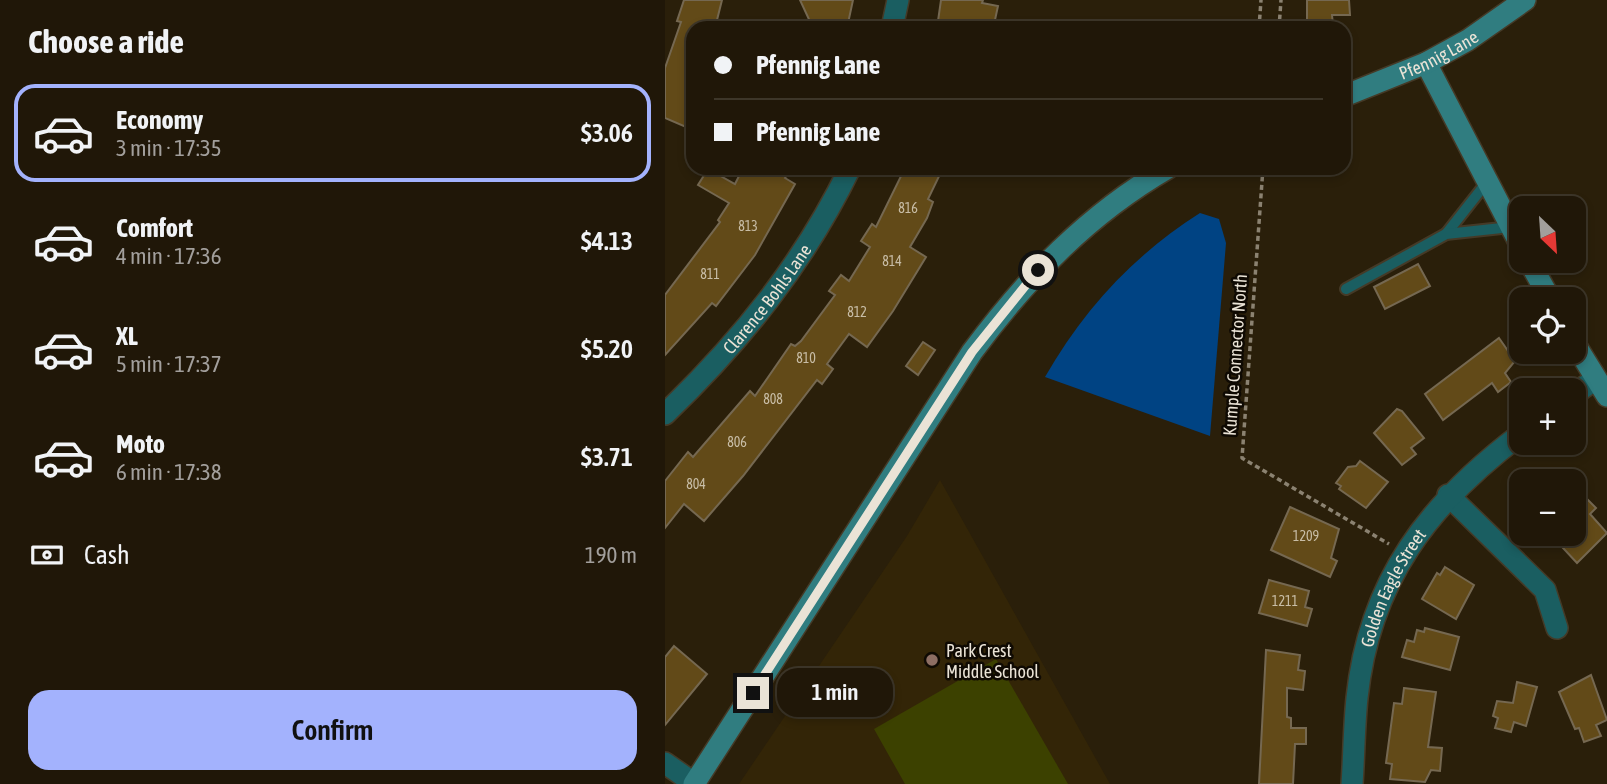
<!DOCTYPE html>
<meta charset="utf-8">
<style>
body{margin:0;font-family:"Asap Condensed",sans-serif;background:#282012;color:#f1f3f6;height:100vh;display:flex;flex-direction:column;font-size:26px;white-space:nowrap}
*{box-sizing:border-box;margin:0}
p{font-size:23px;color:#a29f9c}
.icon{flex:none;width:38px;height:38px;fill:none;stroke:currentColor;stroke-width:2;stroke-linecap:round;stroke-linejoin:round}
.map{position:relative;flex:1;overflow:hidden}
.drawer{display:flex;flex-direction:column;background:#201708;width:665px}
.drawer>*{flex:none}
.hud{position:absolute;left:21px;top:21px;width:665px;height:154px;border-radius:21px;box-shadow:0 4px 10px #0003,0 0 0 2px #3d3629;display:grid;align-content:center;height:154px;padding:0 28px;background:#201708}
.needle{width:46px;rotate:155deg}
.buttons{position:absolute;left:844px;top:196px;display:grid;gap:14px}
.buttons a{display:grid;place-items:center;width:77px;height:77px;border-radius:14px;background:#201708;box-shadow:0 4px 10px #0003,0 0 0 2px #3d3629;font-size:35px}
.end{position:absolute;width:32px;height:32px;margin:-16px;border:9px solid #eae3d6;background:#111;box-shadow:0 0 0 4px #111}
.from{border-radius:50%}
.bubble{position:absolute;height:49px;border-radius:21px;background:#201708;box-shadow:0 4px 10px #0003,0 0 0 2px #3d3629;font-size:23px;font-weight:600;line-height:49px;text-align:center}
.hud b{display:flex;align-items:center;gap:24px;height:66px;font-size:26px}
.hud b+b{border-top:2px solid #3d3629}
.hud i{width:18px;height:18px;background:#f1f3f6}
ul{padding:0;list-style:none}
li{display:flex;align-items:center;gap:21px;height:98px;margin:0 14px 10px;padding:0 14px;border:4px solid transparent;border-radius:21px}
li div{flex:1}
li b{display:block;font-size:26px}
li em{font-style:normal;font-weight:600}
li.on{border-color:#a3b2fd}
li>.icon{width:63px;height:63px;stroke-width:1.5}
h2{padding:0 28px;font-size:32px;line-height:84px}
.pay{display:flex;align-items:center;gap:18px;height:77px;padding:0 28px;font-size:26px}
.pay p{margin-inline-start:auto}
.primary-button{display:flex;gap:14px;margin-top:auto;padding:14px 28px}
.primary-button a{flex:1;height:80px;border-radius:21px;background:#a3b2fd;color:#111;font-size:28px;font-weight:600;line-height:80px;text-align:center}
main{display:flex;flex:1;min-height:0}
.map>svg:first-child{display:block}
.built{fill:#332507}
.green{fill:#3c4100}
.water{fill:#004383}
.building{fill:#624a18;stroke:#756851;stroke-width:2}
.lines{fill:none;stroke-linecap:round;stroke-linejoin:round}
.lane-casing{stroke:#453a27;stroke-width:14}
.street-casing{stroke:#453a27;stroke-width:24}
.secondary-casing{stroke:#453a27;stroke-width:24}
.path{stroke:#8b8271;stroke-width:3.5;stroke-dasharray:5 3.5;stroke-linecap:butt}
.lane{stroke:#1a5e61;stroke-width:10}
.street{stroke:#1a5e61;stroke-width:21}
.secondary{stroke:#307d80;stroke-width:21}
.route{stroke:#eae3d6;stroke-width:9}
.education-dot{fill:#8d6e63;stroke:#0f0a03;stroke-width:2.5}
.labels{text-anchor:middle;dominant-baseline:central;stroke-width:5;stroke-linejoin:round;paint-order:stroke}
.number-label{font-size:14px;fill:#c8bda6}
.street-label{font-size:18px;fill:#eae3d6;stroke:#0f0a03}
.poi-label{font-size:18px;fill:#eae3d6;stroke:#0f0a03;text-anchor:start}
</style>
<main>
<section class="drawer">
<h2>Choose a ride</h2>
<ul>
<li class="on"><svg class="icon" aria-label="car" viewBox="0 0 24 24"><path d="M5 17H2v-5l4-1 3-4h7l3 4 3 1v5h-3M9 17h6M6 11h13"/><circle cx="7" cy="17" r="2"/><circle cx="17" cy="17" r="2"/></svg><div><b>Economy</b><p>3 min · 17:35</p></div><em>$3.06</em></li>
<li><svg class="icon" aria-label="car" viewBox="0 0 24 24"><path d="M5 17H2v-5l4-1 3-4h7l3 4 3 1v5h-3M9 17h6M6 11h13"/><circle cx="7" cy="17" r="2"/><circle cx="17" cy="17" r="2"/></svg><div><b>Comfort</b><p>4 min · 17:36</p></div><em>$4.13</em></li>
<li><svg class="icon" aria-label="car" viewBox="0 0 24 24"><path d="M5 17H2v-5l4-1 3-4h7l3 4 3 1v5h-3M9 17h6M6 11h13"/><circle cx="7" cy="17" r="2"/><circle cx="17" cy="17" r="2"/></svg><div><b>XL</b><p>5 min · 17:37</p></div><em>$5.20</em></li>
<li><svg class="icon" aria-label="car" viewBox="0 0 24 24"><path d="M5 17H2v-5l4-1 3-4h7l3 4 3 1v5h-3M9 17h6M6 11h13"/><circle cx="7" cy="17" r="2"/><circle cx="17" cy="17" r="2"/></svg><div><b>Moto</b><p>6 min · 17:38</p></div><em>$3.71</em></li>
</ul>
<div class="pay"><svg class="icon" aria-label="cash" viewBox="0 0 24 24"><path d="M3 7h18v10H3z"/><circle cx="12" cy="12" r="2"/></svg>Cash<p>190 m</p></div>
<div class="primary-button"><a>Confirm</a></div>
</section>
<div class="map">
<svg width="942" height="784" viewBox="0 0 942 784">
<rect width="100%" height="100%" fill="#2a1f0a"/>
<polygon class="built" points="275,480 445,784 74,784 242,536"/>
<polygon class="green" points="331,659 403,784 240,784 209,729"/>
<path class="water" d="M535 213 554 219 561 243 545 436 380 377C419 309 469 255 535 213Z"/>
<g class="building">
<polygon points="19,0 57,0 50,28 28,28 28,130 0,118 0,68 16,22 12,21"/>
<polygon points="135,0 188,0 182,28 148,28"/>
<polygon points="276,0 318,0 317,3 333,6 330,20 326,28 272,28"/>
<polygon points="642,0 684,0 685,15 667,15 668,25 642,28"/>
<polygon points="78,168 126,168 120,178 130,184 90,255 51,306 47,303 0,355 0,295 55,222 53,220 64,203 33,185 43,169 70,184"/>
<polygon points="240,168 278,168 263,199 268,202 262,218 245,247 261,257 228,311 202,347 184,334 162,364 168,369 157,384 152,380 78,476 39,521 19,504 0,528 0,481 23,452 28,457 85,391 90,396 126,344 130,346 136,341 170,295 164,291 176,275 184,281 205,247 196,241 207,224 211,227"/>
<polygon points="753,264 765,286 720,309 709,287"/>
<polygon points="834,338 850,361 840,373 846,382 833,392 827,383 778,420 760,394"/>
<polygon points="258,342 270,350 253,375 241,366"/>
<polygon points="732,409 737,411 759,438 746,448 751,454 737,465 709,433"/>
<polygon points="695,461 723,482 701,508 674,489 676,486 671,483 683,467 691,466"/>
<polygon points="920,497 931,508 925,514 942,533 912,563 885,534 908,534 908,508"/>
<polygon points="625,507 674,529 666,558 672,561 665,577 606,550"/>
<polygon points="780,567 809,585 791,619 757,599 772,573 775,575"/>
<polygon points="604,580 644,591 640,607 647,609 642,626 594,613"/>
<polygon points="760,628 794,637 785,670 737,657 742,640 749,642 752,630 759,632"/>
<polygon points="9,646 42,674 0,725 0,657"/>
<polygon points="601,650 635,655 633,670 640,671 638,690 622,688 622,717 626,718 626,728 641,728 641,744 630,744 628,784 594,784"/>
<polygon points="926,675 942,720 931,725 936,736 919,742 914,728 910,729 894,692"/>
<polygon points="852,682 872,687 861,726 849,722 846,732 830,728 833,718 828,716 832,701 848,703"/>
<polygon points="739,688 771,692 763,747 777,748 775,771 766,770 760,782 725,779 727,764 721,763 729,703 737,704"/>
</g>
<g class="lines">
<g class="lane-casing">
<g id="lane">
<polyline points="781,234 822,182"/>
<polyline points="681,289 781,234 846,227"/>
</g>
</g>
<g class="street-casing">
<g id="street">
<polyline points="227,28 233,0"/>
<polyline points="908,395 929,380"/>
<path id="s1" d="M0 414C76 341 139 263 185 168"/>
<polyline points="783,495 880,590 892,628"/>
<polyline points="0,763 30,784"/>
<path id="s2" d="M687 784C689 756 689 727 692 698 704 581 764 503 856 434"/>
</g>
</g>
<g class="secondary-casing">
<g id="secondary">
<polyline points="761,63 856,246"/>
<path id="s3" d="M679 96 761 63 803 40 860 0"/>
<polyline points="864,261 885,299"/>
<polyline points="908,341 942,396"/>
<path d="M29 784 307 352C362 278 422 215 503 168"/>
</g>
</g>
<g class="path">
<polyline points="594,28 596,0"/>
<polyline points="614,28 616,0"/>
<polyline points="598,168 577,458 724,544"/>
</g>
<use href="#lane" class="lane"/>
<use href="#street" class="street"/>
<use href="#secondary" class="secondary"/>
</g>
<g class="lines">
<polyline class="route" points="88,693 307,352 373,270"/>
</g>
<circle class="education-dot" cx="267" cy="660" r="7"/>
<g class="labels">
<g class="number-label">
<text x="243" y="208">816</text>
<text x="83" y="226">813</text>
<text x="227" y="261">814</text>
<text x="45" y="274">811</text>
<text x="192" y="312">812</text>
<text x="141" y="358">810</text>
<text x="108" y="399">808</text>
<text x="72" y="442">806</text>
<text x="31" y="484">804</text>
<text x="641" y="536">1209</text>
<text x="620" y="601">1211</text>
</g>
<g class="street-label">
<text stroke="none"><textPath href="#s3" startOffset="103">Pfennig Lane</textPath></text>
<text stroke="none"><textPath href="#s1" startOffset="154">Clarence Bohls Lane</textPath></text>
<text transform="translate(570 355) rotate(-86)">Kumple Connector North</text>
<text stroke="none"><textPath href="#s2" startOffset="203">Golden Eagle Street</textPath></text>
</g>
<g class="poi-label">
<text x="281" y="650">Park Crest<tspan x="281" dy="21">Middle School</tspan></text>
</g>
</g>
</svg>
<div class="buttons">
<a><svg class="needle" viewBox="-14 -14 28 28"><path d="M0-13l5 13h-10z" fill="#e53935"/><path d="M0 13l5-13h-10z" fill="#a29f9c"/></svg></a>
<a><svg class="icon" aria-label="locate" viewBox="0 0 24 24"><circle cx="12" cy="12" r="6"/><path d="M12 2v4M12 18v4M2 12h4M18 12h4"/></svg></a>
<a>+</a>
<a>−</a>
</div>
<i class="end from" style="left:373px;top:270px"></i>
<i class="end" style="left:88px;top:693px"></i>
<div class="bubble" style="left:112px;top:668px;width:116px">1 min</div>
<div class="hud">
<b><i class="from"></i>Pfennig Lane</b>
<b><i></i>Pfennig Lane</b>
</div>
</div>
</main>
